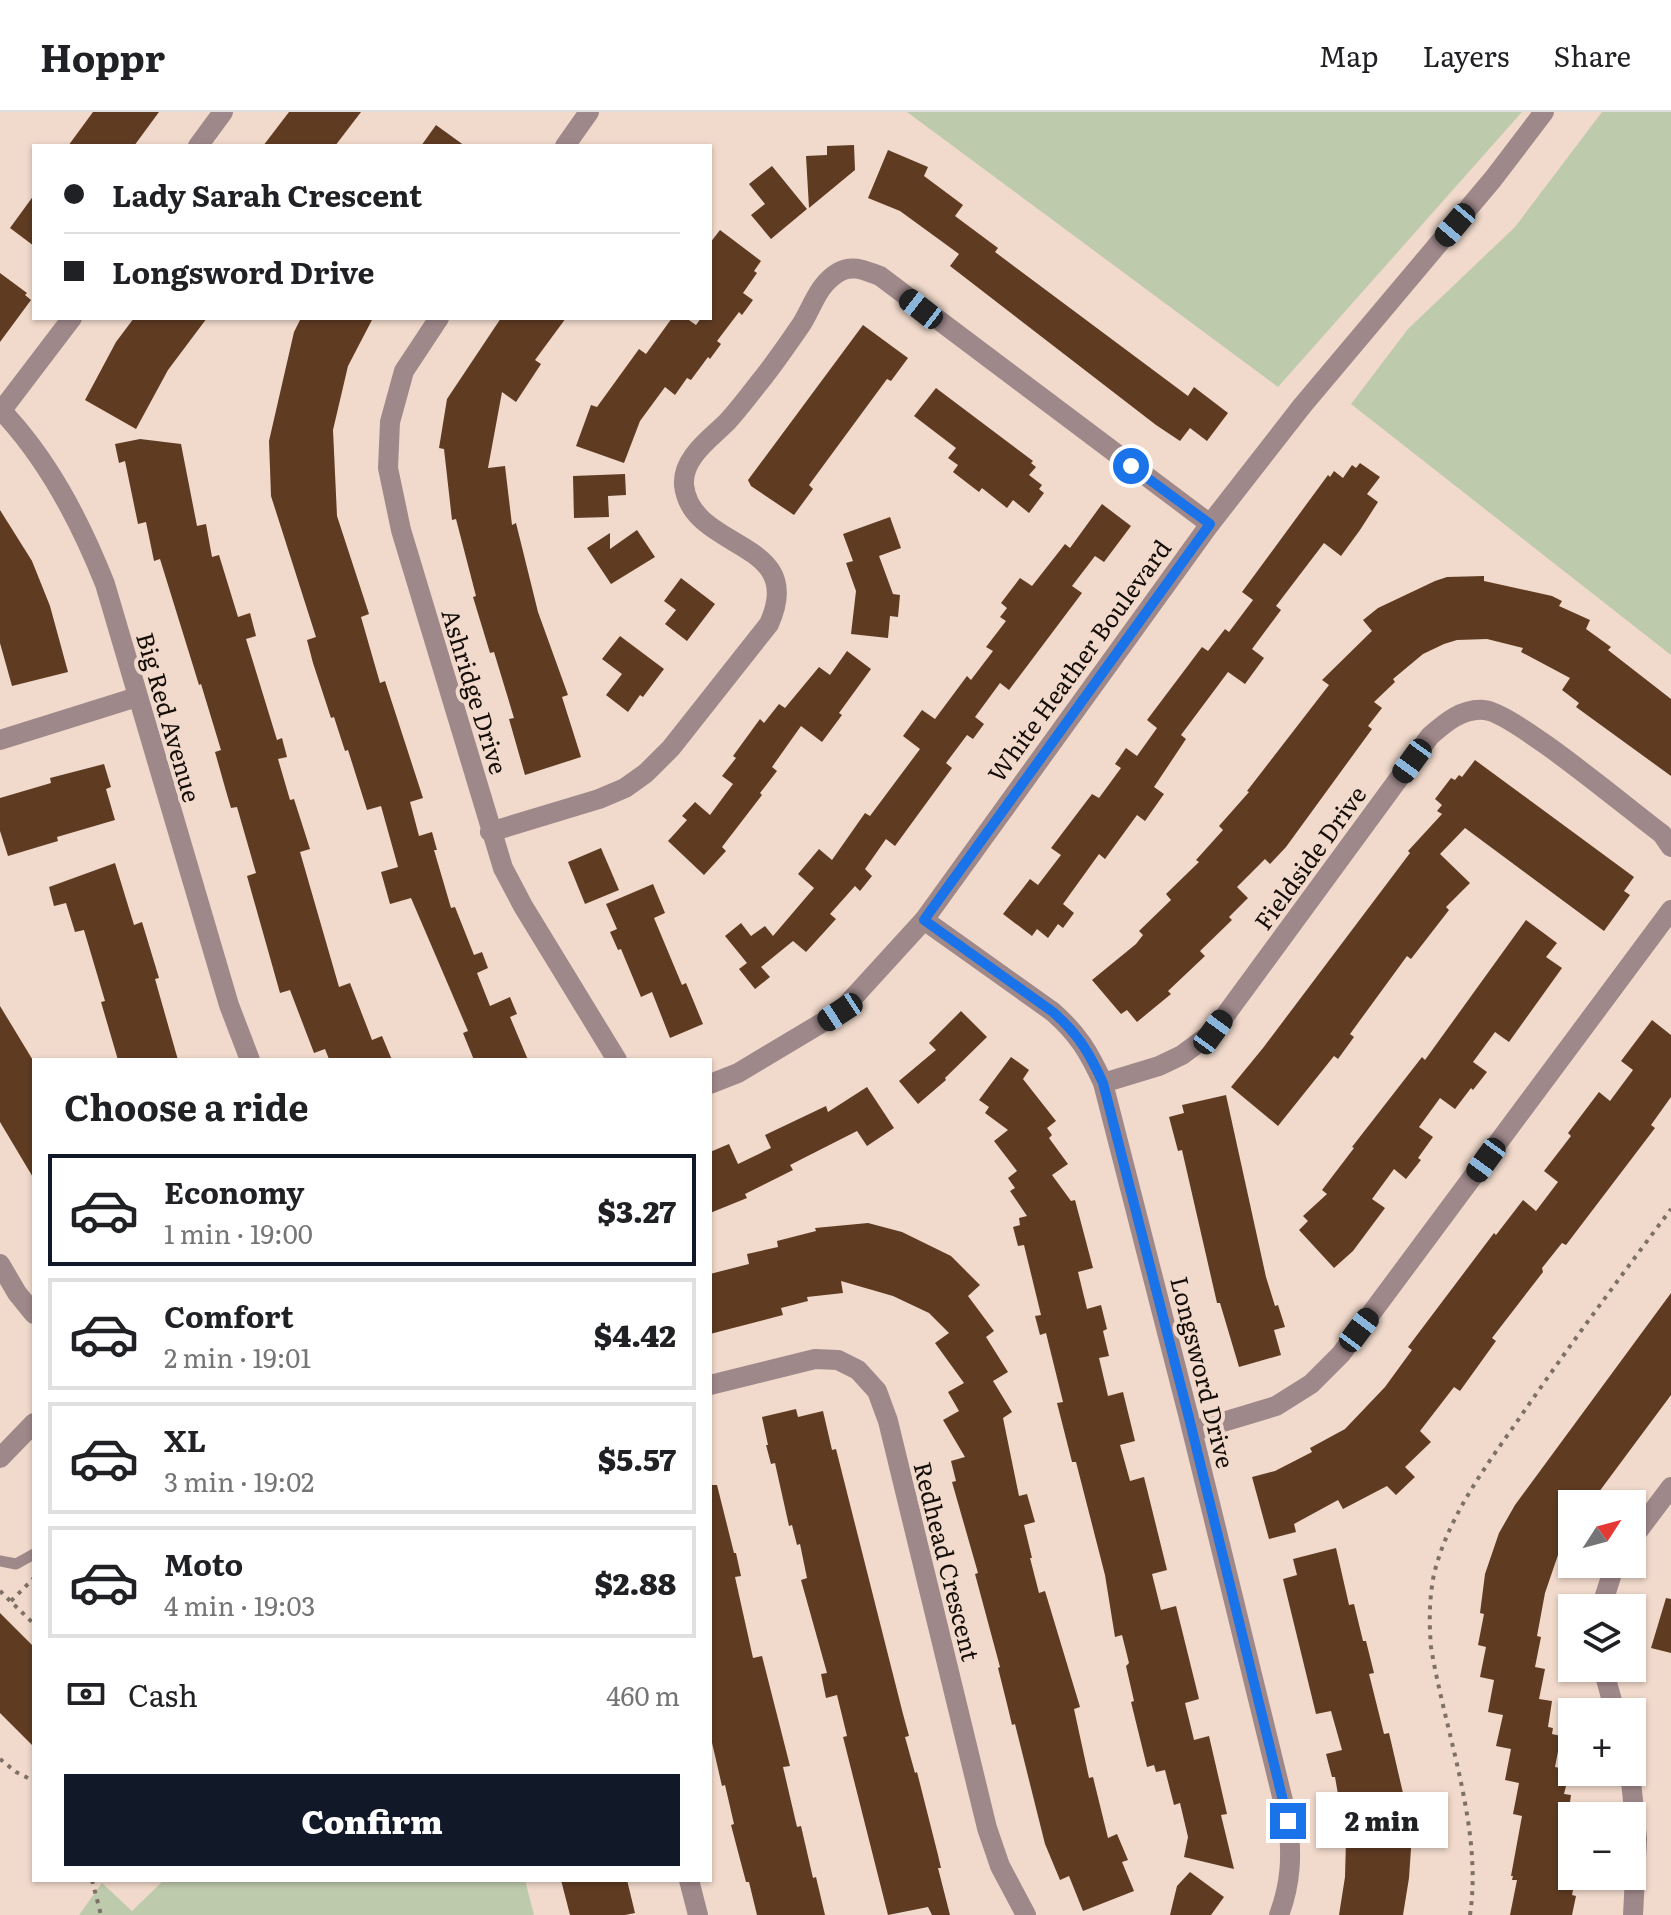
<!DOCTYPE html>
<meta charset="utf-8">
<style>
body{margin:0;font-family:Literata,serif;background:#f2f2f2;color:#202124;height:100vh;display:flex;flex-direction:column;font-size:30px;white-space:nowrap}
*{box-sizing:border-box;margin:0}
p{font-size:26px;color:#757577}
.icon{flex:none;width:44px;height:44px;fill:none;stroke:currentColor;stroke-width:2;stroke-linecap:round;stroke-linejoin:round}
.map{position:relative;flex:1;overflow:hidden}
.sheet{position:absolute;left:32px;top:946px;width:680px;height:824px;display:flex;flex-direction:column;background:#fff;border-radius:0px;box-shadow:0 2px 6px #0004}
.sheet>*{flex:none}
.hud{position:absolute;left:32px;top:32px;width:680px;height:176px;border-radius:0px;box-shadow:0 2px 6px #0004;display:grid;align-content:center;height:176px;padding:0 32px;background:#fff}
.needle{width:52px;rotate:54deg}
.tools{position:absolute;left:1558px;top:1378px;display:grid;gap:16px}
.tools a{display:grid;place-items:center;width:88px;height:88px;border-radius:0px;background:#fff;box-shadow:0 2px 6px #0004;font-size:40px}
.end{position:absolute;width:36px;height:36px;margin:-18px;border:10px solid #1a73e8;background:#fff;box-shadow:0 0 0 4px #fff}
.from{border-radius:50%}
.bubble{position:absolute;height:56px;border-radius:0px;background:#fff;box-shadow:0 2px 6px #0004;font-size:26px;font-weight:800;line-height:56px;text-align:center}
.car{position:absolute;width:24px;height:48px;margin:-24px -12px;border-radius:10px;box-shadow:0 0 6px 2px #0007;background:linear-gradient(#222 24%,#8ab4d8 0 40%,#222 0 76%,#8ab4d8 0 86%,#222 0)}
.hud b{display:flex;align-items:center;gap:28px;height:76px;font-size:30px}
.hud b+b{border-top:2px solid #e0e0e0}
.hud i{width:20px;height:20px;background:#202124}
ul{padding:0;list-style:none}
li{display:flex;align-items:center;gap:24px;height:112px;margin:0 16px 12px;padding:0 16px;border:4px solid #e0e0e0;border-radius:0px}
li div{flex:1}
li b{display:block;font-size:30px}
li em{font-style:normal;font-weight:800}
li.current{border-color:#111827}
li>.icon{width:72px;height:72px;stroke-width:1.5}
h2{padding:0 32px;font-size:36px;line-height:96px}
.pay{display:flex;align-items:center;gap:20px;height:88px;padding:0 32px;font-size:30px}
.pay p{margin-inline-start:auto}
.button{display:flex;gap:16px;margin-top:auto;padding:16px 32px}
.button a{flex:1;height:92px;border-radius:0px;background:#111827;color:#fff;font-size:32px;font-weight:800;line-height:92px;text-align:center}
header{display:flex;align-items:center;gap:48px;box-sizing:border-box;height:112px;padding:0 40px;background:#fff;border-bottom:2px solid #e0e0e0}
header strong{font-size:38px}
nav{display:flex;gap:44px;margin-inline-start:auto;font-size:28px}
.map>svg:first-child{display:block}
.green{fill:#becaac}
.building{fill:#5f3b22}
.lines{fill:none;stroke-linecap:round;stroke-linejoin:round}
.path{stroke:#7e7066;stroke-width:4;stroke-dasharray:4 6;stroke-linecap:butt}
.service{stroke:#9f888a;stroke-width:11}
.minor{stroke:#9f888a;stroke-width:20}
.tertiary{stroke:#9f888a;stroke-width:20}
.route{stroke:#1a73e8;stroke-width:10}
.labels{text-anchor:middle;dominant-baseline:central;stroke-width:8;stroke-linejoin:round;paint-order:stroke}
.street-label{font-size:24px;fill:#140d08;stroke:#f1dacc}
</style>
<header>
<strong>Hoppr</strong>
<nav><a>Map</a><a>Layers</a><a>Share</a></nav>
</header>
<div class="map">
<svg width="1671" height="1803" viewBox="0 0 1671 1803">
<rect width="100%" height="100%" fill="#f1dacc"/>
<g class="green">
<polygon points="907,0 1522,0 1278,275"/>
<polygon points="1602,0 1671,0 1671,543 1351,292 1408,217 1515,115"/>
<polygon points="164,1768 525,1768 534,1803 79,1803 102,1771 132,1799"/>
</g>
<g class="building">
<polygon points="93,0 159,0 134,34 68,34"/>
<polygon points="289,0 361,0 335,34 263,34"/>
<polygon points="436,13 465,34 421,34"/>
<polygon points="854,33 855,58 809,96 806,44 827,43 827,34"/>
<polygon points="888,38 928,55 924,64 963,93 955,104 998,136 995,140 1188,284 1194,275 1228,301 1207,329 1190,316 1180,329 1156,313 950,154 959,142 900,99 868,86"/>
<polygon points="772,54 807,97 771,127 751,103 765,92 749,72"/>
<polygon points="34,83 34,134 10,116"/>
<polygon points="720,118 761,149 754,159 757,161 743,181 753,188 742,203 739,200 717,229 721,232 710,247 708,245 691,268 687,266 675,283 665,275 640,309 624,351 576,334 591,293 597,295 639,237 646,242 672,206 686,206 696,213 701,206 710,206 710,131"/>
<polygon points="0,161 27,181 25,183 31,188 0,230"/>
<polygon points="134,206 207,206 168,258 136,317 85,288 116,230"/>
<polygon points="301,206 373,206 348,254 333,318 337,404 369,502 361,505 380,571 385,569 423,686 410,690 419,724 432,720 437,738 434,738 451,796 455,795 474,843 482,840 488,856 477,861 490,894 510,885 517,902 510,905 528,948 474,948 463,921 468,919 411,786 390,792 381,760 398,755 381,694 367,698 348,638 345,639 334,605 331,606 313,551 307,528 316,525 271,384 269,329 294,220"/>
<polygon points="501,206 566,206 535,248 541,252 516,290 502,280 488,356 505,354 512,413 516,411 538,500 568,583 562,585 581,645 525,663 509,607 514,606 494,540 490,541 473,485 476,484 456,407 452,408 444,337 439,336 447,287"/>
<polygon points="863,213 908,246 891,269 887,267 809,373 813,377 794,403 751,374 748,368"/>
<polygon points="936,276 1033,349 1031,351 1036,355 1029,363 1042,373 1039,377 1044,381 1029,401 1013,388 1007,396 982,376 979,380 953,360 958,353 948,346 956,336 914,304"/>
<polygon points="140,327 181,332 197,414 206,412 212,445 219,443 238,505 250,501 256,524 246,527 277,628 282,626 287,645 278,647 290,688 294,687 310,737 300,740 339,875 350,871 372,928 382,924 392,948 326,948 329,947 325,937 314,941 290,878 280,881 247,764 256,761 237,695 231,696 226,679 215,640 221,638 201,572 199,573 160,447 154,449 146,410 138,412 125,349 119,351 115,332"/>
<polygon points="1360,351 1380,365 1367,382 1378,390 1360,418 1341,444 1324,431 1276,494 1281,498 1252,537 1264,546 1245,572 1228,560 1181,623 1186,627 1154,675 1164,682 1145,709 1137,703 1105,747 1099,742 1063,792 1074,801 1063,816 1058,812 1048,826 1037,817 1032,824 1003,802 1030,767 1038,773 1061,743 1051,736 1092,682 1099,686 1121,656 1115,652 1126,636 1137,644 1157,616 1147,608 1202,535 1208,539 1225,517 1229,520 1253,488 1242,480 1328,363 1330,365 1334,359 1343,366 1352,353 1356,356"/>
<polygon points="625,362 626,383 608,384 609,405 574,406 573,364"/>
<polygon points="1102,392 1131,414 1104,450 1095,444 1072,474 1082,481 1009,578 1000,571 975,605 984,612 973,627 967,623 946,651 952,656 895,734 886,727 865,757 872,764 860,779 855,774 830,802 836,807 806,840 793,829 761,855 770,865 755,877 739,857 747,851 725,824 741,811 751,824 765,814 773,824 814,776 798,762 819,737 832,748 865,701 870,704 920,637 903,624 922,598 935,607 967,564 971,568 993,539 986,535 1006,509 1000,505 1007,496 1001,491 1020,466 1032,474 1065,432 1070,436"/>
<polygon points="0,398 32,449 50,494 68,560 12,574 0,531"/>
<polygon points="890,405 901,436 879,444 893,482 900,483 898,505 890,504 888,526 851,522 856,479 846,451 853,449 843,422"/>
<polygon points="637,418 655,445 611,472 587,436 610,421 610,437"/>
<polygon points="1484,464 1484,469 1552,484 1562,489 1559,494 1590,508 1586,517 1611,535 1608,538 1671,587 1671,664 1576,595 1579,591 1562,578 1570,566 1521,540 1523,536 1487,527 1457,528 1444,532 1423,542 1393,567 1395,570 1374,590 1382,596 1368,614 1372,617 1286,735 1270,752 1265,747 1237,775 1248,786 1229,805 1232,808 1200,839 1205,844 1168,879 1171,882 1137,910 1127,898 1121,902 1092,868 1136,832 1143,823 1139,819 1171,788 1166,782 1199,750 1196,748 1223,718 1219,714 1249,680 1247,679 1329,573 1322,568 1372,519 1363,508 1378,496 1435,469 1447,465"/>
<polygon points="681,466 715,492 687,529 665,512 676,498 664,489"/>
<polygon points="620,524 664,557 643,585 640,583 628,600 606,583 622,562 602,547"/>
<polygon points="847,539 871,557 839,601 842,603 822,630 801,614 772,655 777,659 760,681 762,683 722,735 726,739 704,763 668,729 687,708 682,704 695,690 710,703 733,672 722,664 736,646 733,644 760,607 764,611 779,592 785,596 819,555 830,563"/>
<polygon points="1475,648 1634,765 1624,779 1630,783 1604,819 1465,716 1440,742 1470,771 1446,795 1449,798 1411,847 1407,844 1350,922 1354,925 1338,947 1334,944 1278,1014 1231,975 1263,936 1410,741 1408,739 1442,702 1437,699 1442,693 1435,687 1451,666 1455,668 1459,663 1462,665"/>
<polygon points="104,652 111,675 106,677 115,708 57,725 58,729 8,744 0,719 0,686 51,671 50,666"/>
<polygon points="601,736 619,778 585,792 568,750"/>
<polygon points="115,751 134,813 142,810 159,866 155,867 178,948 118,948 101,890 105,889 84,818 75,820 66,791 54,794 49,775"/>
<polygon points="653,772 665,801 654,806 682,873 686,871 703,912 670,926 652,880 641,885 621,837 618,838 610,820 617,817 606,792"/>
<polygon points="1526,808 1557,831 1546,845 1562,856 1509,930 1495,920 1473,950 1487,960 1473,978 1471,976 1455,997 1440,986 1419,1015 1433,1025 1418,1046 1421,1048 1406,1067 1394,1057 1372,1087 1385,1096 1353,1139 1334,1156 1299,1118 1308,1109 1303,1104 1327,1082 1322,1078 1354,1036 1352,1035 1422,945 1425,948"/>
<polygon points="0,894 34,950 34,1067 0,1010"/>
<polygon points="961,899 987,925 945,966 946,968 918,992 899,969 936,938 929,931"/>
<polygon points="1652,908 1671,923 1671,985 1651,1013 1655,1016 1566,1133 1562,1131 1542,1156 1543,1160 1492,1226 1496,1229 1460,1279 1454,1275 1420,1319 1431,1330 1405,1355 1415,1365 1396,1383 1387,1374 1343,1397 1338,1388 1294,1412 1296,1420 1269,1427 1252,1365 1275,1359 1312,1340 1310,1336 1345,1317 1385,1275 1412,1238 1408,1235 1494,1121 1496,1123 1523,1088 1536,1099 1558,1070 1544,1059 1571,1024 1568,1021 1599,980 1610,989 1633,958 1621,949"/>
<polygon points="1011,945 1029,958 1023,967 1056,1009 1047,1016 1052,1023 1049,1026 1068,1052 1052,1063 1071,1089 1075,1088 1093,1156 1078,1160 1087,1197 1101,1193 1107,1217 1103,1219 1109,1244 1099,1246 1108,1284 1123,1280 1135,1329 1120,1333 1130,1369 1144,1365 1167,1458 1152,1462 1161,1498 1176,1494 1199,1587 1185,1591 1194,1628 1209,1624 1227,1702 1221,1703 1234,1757 1184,1745 1188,1725 1180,1691 1174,1693 1165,1658 1156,1660 1154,1653 1147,1655 1131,1590 1134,1589 1126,1554 1129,1551 1122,1523 1115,1525 1105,1463 1076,1350 1072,1350 1057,1291 1063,1290 1046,1221 1040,1223 1035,1204 1041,1203 1024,1133 1018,1134 1013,1115 1020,1113 1019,1106 1027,1104 1010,1079 1015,1076 1008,1066 1017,1059 994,1029 1008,1018 985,1001 989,995 979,988"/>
<polygon points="867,975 894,1016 867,1034 857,1019 790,1053 793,1058 745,1082 747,1086 710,1101 710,1040 729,1032 738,1052 771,1036 765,1023 826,994 828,1000"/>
<polygon points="1226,983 1266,1165 1275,1194 1278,1193 1285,1215 1274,1218 1281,1243 1239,1255 1220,1191 1217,1191 1182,1038 1178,1039 1169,1005 1184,1001 1182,993"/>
<polygon points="868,1111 902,1120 951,1144 980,1173 968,1184 994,1219 986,1225 1008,1260 993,1269 1012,1300 1003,1306 1019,1384 1027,1382 1035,1410 1024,1413 1032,1446 1030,1446 1039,1481 1045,1479 1080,1595 1074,1597 1089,1666 1093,1665 1108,1726 1117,1722 1128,1748 1122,1750 1134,1779 1083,1799 1069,1764 1060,1768 1045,1732 1015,1612 1012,1613 1007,1592 998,1556 1000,1555 975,1462 978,1461 952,1370 956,1369 951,1349 965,1345 943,1308 959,1299 948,1280 964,1271 935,1231 949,1221 929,1201 893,1184 841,1169 843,1181 807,1185 808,1189 781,1196 783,1203 710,1222 710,1162 749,1152 747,1142 778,1135 777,1129 816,1119 815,1116"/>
<polygon points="1671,1181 1671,1283 1590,1392 1572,1392 1572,1418 1559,1440 1545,1481 1537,1524 1541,1525 1535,1555 1545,1557 1539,1587 1552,1589 1548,1615 1553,1616 1552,1622 1561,1624 1555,1655 1570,1658 1564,1682 1571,1683 1570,1690 1577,1692 1575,1704 1572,1704 1572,1764 1576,1764 1572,1783 1576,1784 1572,1803 1510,1803 1517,1768 1512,1768 1513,1764 1511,1764 1522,1704 1513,1702 1519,1671 1505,1668 1511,1637 1496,1634 1503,1603 1488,1600 1494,1568 1480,1565 1486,1535 1478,1533 1484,1502 1480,1501 1485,1462 1499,1421 1515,1393"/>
<polygon points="796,1297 798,1305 823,1299 832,1338 836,1337 903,1602 909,1624 905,1625 915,1661 917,1660 938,1743 941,1756 938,1756 950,1803 932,1803 928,1795 888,1803 843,1625 847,1624 837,1583 826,1586 821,1562 827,1561 801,1468 807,1466 800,1432 797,1433 792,1413 789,1414 775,1351 771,1352 766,1333 768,1333 762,1305"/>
<polygon points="710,1373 717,1373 734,1441 736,1441 741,1464 735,1465 753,1546 762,1544 790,1654 783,1655 797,1715 801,1714 813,1766 816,1765 825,1803 757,1803 749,1770 746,1770 731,1713 734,1712 725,1673 722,1674 710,1622"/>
<polygon points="1336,1436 1349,1493 1354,1492 1363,1529 1366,1529 1374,1561 1369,1562 1384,1622 1389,1621 1406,1694 1412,1693 1416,1721 1412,1722 1409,1766 1403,1803 1339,1803 1345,1765 1346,1728 1335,1665 1332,1665 1326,1642 1342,1638 1331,1599 1316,1602 1283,1467 1297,1463 1293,1447"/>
<polygon points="1666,1486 1671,1487 1671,1541 1651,1536"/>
<polygon points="0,1501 34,1535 34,1635 0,1601"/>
<polygon points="1190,1760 1224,1785 1211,1803 1170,1803 1177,1774"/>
<polygon points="561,1768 627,1768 635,1801 625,1803 570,1803"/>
</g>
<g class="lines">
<g class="path">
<polyline points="0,1479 34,1512"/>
<polyline points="11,1489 34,1466"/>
<polyline points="0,1647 16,1660 34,1669"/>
<polyline points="92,1768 101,1803"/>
<path d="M1470 1803C1483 1716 1445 1621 1431 1535 1429 1510 1429 1487 1434 1462 1449 1401 1490 1349 1525 1298 1572 1230 1621 1164 1671 1097"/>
</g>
<polyline class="service" points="0,1449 16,1452 34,1442"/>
<g class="minor">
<polyline points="198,34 223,0"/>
<polyline points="565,34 589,0"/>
<polyline points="439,206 404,259 390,310 388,356 401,418 503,756 523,794 617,948"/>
<path d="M0 297C48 347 80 409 105 472L229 893 250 948"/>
<polyline points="2,298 72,206"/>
<polyline points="0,628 137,585"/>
<path d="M490 720 599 687 625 676 646 661 671 636 769 512C808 426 691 440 684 373 682 346 710 327 727 310 738 298 748 285 758 272 773 254 787 233 801 213 813 194 818 172 839 160 853 152 866 159 880 164L1210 412"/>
<path d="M924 808 1053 900C1078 922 1089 940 1103 971L1188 1302 1288 1709C1292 1744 1291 1771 1279 1803"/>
<path d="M1103 971 1159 954 1182 943 1213 920 1430 624C1445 611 1462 596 1484 598 1512 599 1632 700 1662 722L1671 735"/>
<polyline points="0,1152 17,1181 34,1202"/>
<polyline points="710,1273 815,1247 838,1248 858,1258 877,1279 888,1309 987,1716 1000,1754 1026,1803"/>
<polyline points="1193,1319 1276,1294 1311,1272 1341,1242 1671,798"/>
<polyline points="1632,1427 1671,1375"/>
<polyline points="1601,1496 1615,1452"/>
<polyline points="1603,1556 1615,1600"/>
<polyline points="1630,1660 1637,1727 1633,1803"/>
</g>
<g class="tertiary">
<polyline points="710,972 738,961 840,900 924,808 1210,412 1302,294 1493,67 1544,0"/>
<polyline points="0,1346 34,1311"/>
<polyline points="689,1768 698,1803"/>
</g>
</g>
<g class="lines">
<path class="route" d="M1131 354 1210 412 924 808 1053 900C1078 922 1089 940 1103 971L1188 1302 1288 1709"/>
</g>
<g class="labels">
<g class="street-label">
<text transform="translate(1078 548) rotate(-54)">White Heather Boulevard</text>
<text transform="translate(476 579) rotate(73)">Ashridge Drive</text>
<text transform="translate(170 605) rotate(74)">Big Red Avenue</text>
<text transform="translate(1309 745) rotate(-54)">Fieldside Drive</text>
<text transform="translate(1204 1260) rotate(76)">Longsword Drive</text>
<text transform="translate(948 1449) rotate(76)">Redhead Crescent</text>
</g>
</g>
</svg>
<div class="tools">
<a><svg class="needle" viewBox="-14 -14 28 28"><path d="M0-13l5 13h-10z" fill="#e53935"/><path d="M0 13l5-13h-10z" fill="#757577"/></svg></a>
<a><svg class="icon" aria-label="layers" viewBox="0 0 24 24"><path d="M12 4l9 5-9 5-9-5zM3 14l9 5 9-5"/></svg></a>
<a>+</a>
<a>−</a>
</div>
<i class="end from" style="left:1131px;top:354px"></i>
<i class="end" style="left:1288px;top:1709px"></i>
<div class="bubble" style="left:1316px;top:1680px;width:132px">2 min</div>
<i class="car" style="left:1455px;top:113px;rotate:220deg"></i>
<i class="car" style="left:921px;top:197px;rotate:308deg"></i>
<i class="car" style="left:1412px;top:649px;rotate:216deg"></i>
<i class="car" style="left:840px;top:900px;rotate:237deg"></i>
<i class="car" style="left:1213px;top:920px;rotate:36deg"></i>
<i class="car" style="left:1486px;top:1048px;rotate:216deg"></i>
<i class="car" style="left:1359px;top:1218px;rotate:37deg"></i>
<div class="hud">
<b><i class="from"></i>Lady Sarah Crescent</b>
<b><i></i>Longsword Drive</b>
</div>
<section class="sheet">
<h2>Choose a ride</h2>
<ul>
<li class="current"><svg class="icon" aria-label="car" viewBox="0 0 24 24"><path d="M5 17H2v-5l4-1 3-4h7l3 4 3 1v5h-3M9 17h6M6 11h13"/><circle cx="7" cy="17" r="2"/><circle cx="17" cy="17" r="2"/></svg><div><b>Economy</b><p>1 min · 19:00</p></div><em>$3.27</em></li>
<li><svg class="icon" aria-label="car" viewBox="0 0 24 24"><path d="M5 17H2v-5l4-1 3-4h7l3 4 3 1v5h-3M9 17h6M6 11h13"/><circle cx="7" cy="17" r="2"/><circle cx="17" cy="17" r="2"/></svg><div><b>Comfort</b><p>2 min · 19:01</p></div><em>$4.42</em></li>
<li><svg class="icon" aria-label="car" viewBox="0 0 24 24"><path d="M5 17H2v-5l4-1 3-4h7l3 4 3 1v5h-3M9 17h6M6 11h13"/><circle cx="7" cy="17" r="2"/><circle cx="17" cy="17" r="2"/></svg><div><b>XL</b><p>3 min · 19:02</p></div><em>$5.57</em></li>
<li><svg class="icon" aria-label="car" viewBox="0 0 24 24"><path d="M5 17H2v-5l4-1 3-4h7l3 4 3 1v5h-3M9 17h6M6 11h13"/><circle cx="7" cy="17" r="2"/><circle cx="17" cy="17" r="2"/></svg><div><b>Moto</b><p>4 min · 19:03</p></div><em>$2.88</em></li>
</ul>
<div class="pay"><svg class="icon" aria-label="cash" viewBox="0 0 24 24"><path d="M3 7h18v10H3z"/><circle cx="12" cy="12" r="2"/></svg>Cash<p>460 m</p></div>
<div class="button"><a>Confirm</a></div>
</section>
</div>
